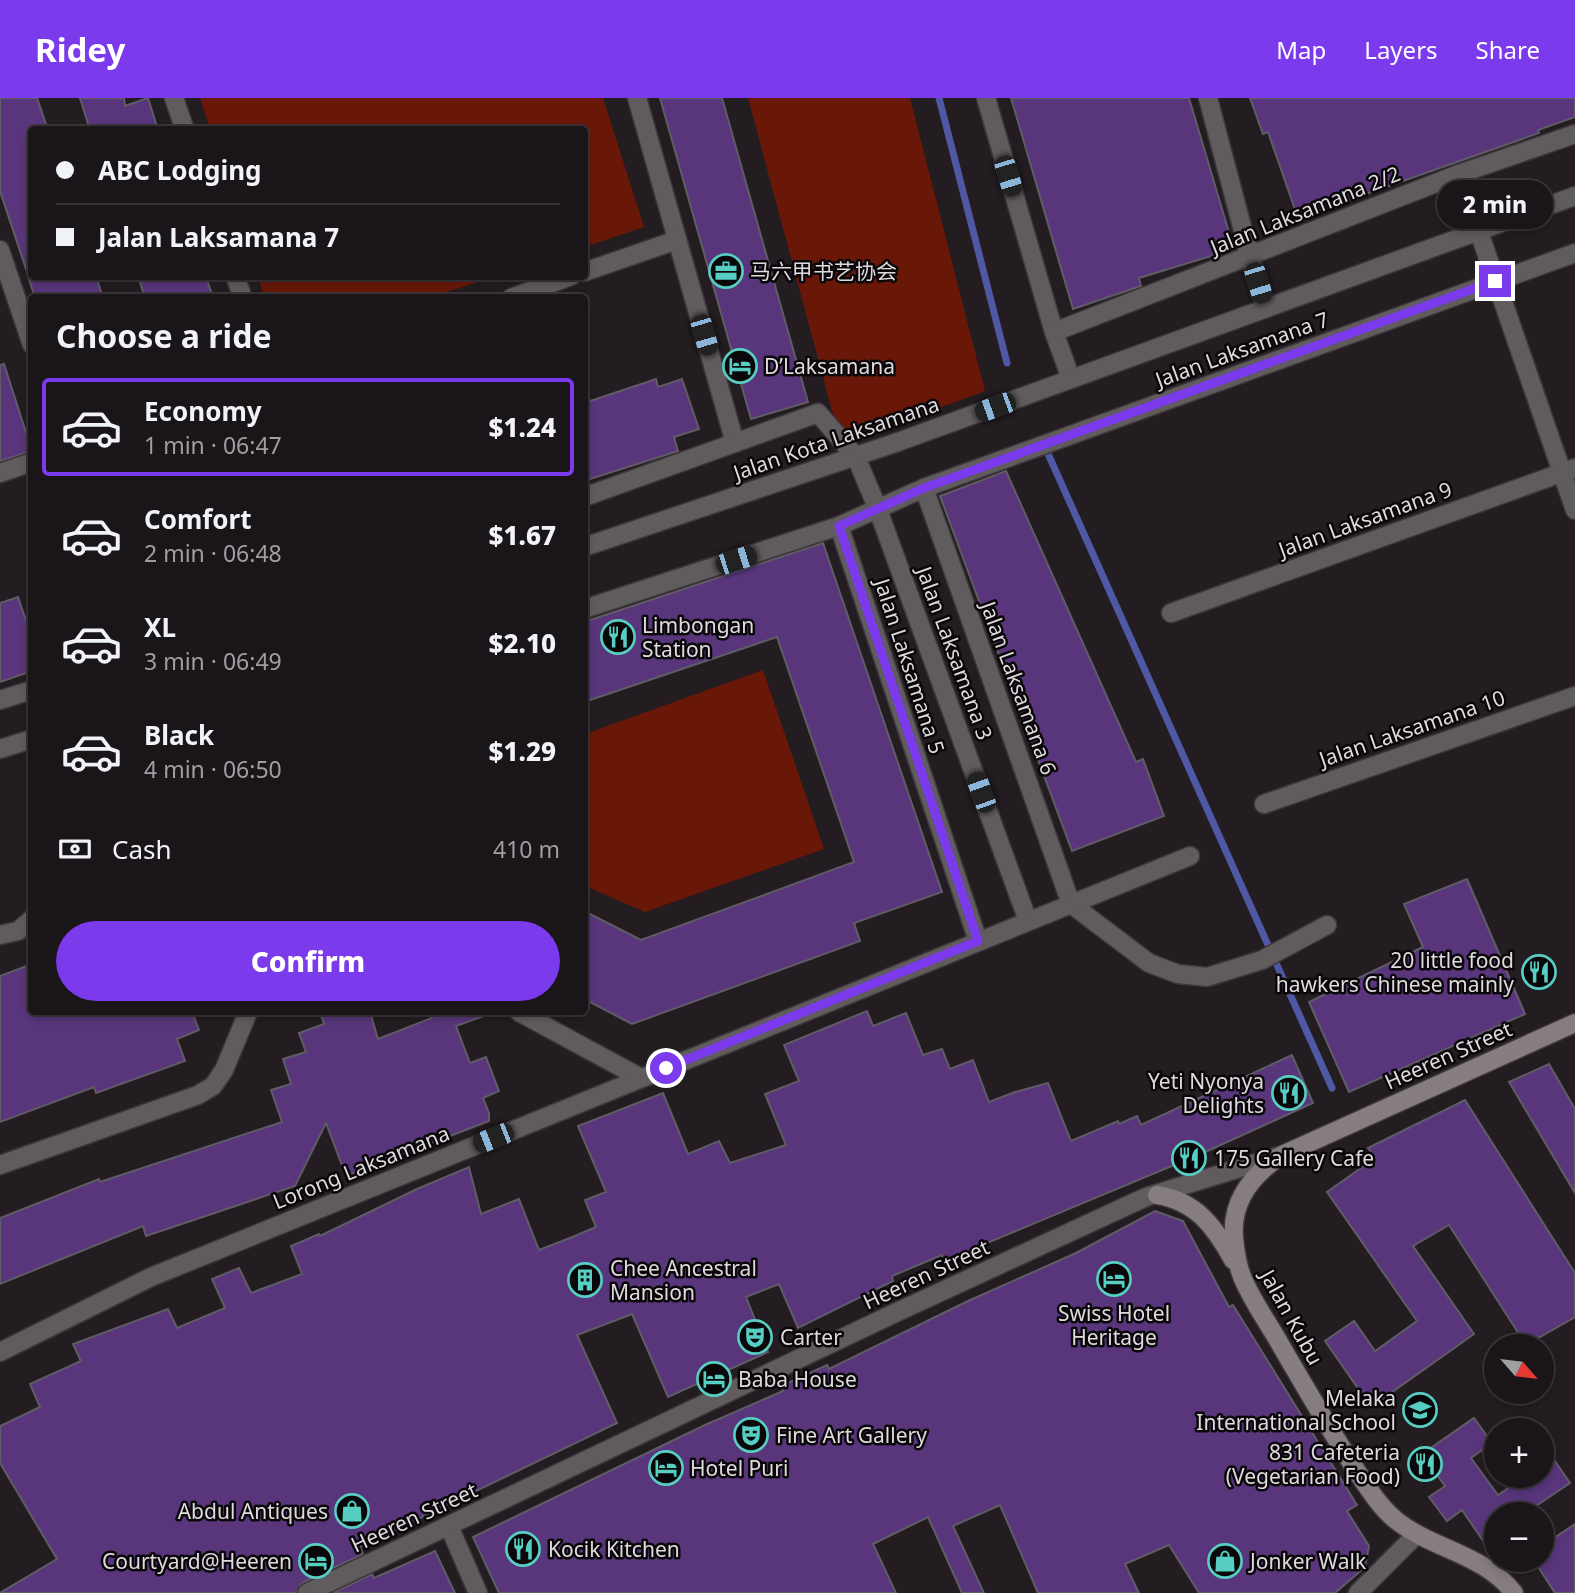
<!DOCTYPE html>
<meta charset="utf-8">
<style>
body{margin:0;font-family:"Noto Sans","Noto Sans SC",sans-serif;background:#231e22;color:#f1f3f6;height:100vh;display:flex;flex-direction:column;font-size:26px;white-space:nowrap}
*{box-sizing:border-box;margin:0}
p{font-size:23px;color:#9f9fa2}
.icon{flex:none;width:38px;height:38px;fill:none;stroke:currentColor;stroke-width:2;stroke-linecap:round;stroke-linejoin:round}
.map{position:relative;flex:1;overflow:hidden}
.sheet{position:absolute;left:28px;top:196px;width:560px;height:721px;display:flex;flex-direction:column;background:#1a1519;border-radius:7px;box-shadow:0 4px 10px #0003,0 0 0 2px #383438}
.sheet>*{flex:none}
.top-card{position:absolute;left:28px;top:28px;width:560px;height:154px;border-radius:7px;box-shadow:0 4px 10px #0003,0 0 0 2px #383438;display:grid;align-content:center;height:154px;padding:0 28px;background:#1a1519}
.needle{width:46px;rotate:118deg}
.buttons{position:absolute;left:1484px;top:1236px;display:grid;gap:14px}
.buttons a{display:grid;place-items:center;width:70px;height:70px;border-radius:50%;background:#1a1519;box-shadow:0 4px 10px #0003,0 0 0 2px #383438;font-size:35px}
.end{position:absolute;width:32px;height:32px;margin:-16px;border:9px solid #7c3aed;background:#fff;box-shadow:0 0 0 4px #fff}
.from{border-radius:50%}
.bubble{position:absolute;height:49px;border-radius:24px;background:#1a1519;box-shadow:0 4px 10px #0003,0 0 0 2px #383438;font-size:23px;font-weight:800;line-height:49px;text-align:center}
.car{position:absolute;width:21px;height:42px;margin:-21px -10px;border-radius:9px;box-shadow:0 0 5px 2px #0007;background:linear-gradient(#222 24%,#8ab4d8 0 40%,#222 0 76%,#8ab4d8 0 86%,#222 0)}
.top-card b{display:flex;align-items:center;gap:24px;height:66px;font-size:26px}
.top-card b+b{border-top:2px solid #383438}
.top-card i{width:18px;height:18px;background:#f1f3f6}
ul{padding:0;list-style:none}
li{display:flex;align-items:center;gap:21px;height:98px;margin:0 14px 10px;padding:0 14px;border:4px solid transparent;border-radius:7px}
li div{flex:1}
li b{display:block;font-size:26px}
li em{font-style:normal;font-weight:800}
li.on{border-color:#7c3aed}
li>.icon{width:63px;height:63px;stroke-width:1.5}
h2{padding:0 28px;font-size:32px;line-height:84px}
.pay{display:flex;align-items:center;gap:18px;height:77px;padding:0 28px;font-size:26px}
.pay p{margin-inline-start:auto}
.button{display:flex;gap:14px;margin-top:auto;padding:14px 28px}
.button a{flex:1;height:80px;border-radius:42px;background:#7c3aed;color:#fff;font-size:28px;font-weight:800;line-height:80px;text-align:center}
header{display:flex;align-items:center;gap:42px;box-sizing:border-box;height:98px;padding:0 35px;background:#7c3aed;color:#fff}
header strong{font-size:33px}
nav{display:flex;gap:38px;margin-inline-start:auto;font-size:24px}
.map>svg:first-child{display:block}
.green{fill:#691807}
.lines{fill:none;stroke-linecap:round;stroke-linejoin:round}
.stream{stroke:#4f59a3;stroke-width:7}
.building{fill:#59367c;stroke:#605c66;stroke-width:2}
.minor-casing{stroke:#3d373b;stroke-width:21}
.tertiary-casing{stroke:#3d373b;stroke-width:21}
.secondary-casing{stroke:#3d373b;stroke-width:21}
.minor{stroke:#605b5c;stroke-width:18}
.tertiary{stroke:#605b5c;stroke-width:18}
.secondary{stroke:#857d7f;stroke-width:18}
.route{stroke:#7c3aed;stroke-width:9}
.labels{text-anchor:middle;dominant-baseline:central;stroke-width:5;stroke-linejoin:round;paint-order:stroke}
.street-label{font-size:21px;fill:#dfdadd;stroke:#0a070a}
.poi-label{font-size:21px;fill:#dfdadd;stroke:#0a070a;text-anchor:start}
</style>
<header>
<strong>Ridey</strong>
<nav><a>Map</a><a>Layers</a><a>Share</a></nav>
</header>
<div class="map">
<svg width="1575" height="1495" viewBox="0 0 1575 1495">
<rect width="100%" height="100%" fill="#231c21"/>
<g class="green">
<polygon points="200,0 603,0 644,129 585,149 584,32 210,31"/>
<polygon points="748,0 910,0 985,293 841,346"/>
<polygon points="258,179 258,178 494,179 431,199 264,199"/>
<polygon points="763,572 824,751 645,814 585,788 585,636"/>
</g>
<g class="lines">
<g class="stream">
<polyline points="939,0 1007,265"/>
<polyline points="1045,349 1332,990"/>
</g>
</g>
<g class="building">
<polygon points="0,0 37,0 48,32 32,32 32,177 28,177 0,93"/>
<polygon points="80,0 124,0 125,8 148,0 158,32 90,32"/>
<polygon points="660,0 722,0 808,304 751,321"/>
<polygon points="1011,0 1189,0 1234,151 1139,180 1141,188 1073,211"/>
<polygon points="1250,0 1575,0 1575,19 1538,32 1539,35 1298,120 1268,34 1263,36"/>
<polygon points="28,178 96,178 103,200 35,200"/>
<polygon points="138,178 206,178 213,200 145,200"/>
<polygon points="4,266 32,353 0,363 0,267"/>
<polygon points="656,281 658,289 682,281 699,331 674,339 678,353 584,383 584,305"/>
<polygon points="1006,373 1136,664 1143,661 1164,718 1072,753 940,398"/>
<polygon points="823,445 942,794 854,825 860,843 632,926 584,901 584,813 641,842 854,764 777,539 584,604 584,524"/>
<polygon points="18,499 32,540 32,573 0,584 0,505"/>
<polygon points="1467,781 1525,916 1349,994 1309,904 1423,849 1404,806"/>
<polygon points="32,866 32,914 192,914 199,932 177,941 185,963 96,995 94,989 0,1024 0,878"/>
<polygon points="867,913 873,928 906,915 923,957 942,951 950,971 973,962 989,1004 1015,994 1048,985 1071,1043 1118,1023 1119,1026 1137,1018 1141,1027 1292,957 1313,1005 1203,1055 944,1163 942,1157 892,1178 893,1183 798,1230 779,1186 746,1199 768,1254 668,1299 632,1216 577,1237 617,1325 360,1449 363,1456 302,1485 296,1495 0,1495 57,1461 0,1365 0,1328 40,1309 30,1286 81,1263 73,1246 168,1211 177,1230 225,1210 212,1181 239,1170 251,1195 302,1176 291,1148 319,1136 320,1138 417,1091 469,1069 481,1116 519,1101 539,1152 570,1140 596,1129 585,1102 606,1094 578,1028 663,995 688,1056 719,1043 730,1065 786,1047 765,996 799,983 784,947"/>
<polygon points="320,914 370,914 378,941 432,920 429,914 489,914 489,916 456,928 470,965 486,959 499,993 483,1000 489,1015 489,1023 346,1078 326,1025 295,1088 146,1138 143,1128 0,1186 0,1120 99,1081 100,1084 282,1024 271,992 291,986 283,961 306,954 299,935 324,926"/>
<polygon points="1549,966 1575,1011 1575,1095 1509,984"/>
<polygon points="1465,1002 1575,1175 1575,1219 1526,1247 1449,1127 1413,1148 1474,1236 1371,1309 1325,1243 1354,1223 1375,1253 1417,1223 1327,1094 1375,1060 1368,1050"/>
<polygon points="1155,1113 1183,1123 1229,1209 1233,1207 1357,1407 1347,1413 1369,1448 1365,1469 1335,1495 1199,1495 1169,1447 1125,1466 1139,1495 1038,1495 1000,1407 953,1428 984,1495 962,1495 928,1419 873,1446 896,1495 499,1495 473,1439 705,1327 783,1293 781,1288 827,1267 829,1271 968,1203 1076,1155"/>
<polygon points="1474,1320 1492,1345 1471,1360 1498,1397 1527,1377 1542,1377 1542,1344 1570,1385 1536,1408 1541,1416 1496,1416 1496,1462 1462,1412 1447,1423 1429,1399 1445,1388 1422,1356"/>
<polygon points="1575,1426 1575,1495 1555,1495 1533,1461 1542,1461 1542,1448"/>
<polygon points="435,1453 455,1495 333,1495 372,1476 374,1480"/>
</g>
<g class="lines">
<g class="minor-casing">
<g id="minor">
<polyline points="174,0 185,32"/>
<polyline points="637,0 735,345"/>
<polyline points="986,0 1054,234 1071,281"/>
<polyline points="1208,0 1250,159 1266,210"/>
<polyline points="1459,76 1575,412"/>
<polyline points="0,152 32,247"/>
<polyline points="584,174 677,142"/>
<polyline points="235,178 243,200"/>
<polyline points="511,200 571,178"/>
<polyline points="1054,234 1459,76 1575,36"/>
<polyline points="0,375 32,364"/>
<polyline points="924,390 1071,806 1149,865 1178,876 1207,879 1262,862 1327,827"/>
<polyline points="584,399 818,315 856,359 877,409 1028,823"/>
<polyline points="839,428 978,843"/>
<polyline points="584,511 839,428 924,390 1575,155"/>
<polyline points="1171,515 1575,370"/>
<polyline points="0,602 32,592"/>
<polyline points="1264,706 1575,598"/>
<polyline points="0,837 18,833 32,821"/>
<polyline points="519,914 641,980"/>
<polyline points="0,1067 198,997 213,988 224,972 248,914"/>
<polyline points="0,1254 151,1179 1190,758"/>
<polyline points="449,1428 478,1495"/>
<polyline points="1358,1495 1417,1436"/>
</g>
</g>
<g class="tertiary-casing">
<g id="tertiary">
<polyline points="584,449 895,345 1575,98"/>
<polyline points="0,651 32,641"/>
<polyline points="307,1495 895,1215 1146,1099 1279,1058"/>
</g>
</g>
<g class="secondary-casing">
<g id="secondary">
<path d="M1157 1097C1196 1103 1215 1129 1233 1162"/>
<path d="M1514 1495C1484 1456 1434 1452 1397 1423 1380 1410 1366 1387 1354 1369 1328 1329 1304 1287 1280 1246 1267 1223 1250 1200 1241 1176 1237 1164 1235 1151 1234 1139 1231 1102 1253 1076 1282 1057L1575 925"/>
</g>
</g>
<use href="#minor" class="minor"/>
<use href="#tertiary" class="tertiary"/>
<use href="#secondary" class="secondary"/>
</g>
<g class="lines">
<polyline class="route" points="666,970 978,843 839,428 924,390 1495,183"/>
</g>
<defs>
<g id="office-ring" transform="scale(1.75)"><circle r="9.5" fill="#0a070a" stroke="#57cec2" stroke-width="1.5"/><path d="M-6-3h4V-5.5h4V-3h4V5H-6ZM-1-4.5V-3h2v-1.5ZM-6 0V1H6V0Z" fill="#57cec2"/></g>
<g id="hotel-ring" transform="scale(1.75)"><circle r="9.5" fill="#0a070a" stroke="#57cec2" stroke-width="1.5"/><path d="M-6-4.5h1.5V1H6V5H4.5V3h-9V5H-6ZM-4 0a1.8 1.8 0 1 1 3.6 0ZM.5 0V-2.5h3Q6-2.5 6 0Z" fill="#57cec2"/></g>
<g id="restaurant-ring" transform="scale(1.75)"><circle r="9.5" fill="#0a070a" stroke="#57cec2" stroke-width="1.5"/><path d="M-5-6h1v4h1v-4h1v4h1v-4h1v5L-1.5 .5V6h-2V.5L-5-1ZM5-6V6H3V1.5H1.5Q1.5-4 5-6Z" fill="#57cec2"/></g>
<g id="building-ring" transform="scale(1.75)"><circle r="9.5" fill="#0a070a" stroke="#57cec2" stroke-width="1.5"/><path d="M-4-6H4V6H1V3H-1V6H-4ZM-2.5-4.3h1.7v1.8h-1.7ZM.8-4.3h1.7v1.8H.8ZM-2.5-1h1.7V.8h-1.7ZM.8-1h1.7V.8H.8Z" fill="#57cec2"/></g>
<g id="theatre-ring" transform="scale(1.75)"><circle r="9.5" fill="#0a070a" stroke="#57cec2" stroke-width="1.5"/><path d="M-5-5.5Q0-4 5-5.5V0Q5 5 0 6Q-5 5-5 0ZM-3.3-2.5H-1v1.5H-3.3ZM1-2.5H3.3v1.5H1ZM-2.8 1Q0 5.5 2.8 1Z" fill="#57cec2"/></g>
<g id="school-ring" transform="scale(1.75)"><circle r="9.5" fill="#0a070a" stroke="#57cec2" stroke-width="1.5"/><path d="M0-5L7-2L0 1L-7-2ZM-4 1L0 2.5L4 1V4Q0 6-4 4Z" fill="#57cec2"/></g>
<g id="shop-ring" transform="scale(1.75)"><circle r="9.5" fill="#0a070a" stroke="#57cec2" stroke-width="1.5"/><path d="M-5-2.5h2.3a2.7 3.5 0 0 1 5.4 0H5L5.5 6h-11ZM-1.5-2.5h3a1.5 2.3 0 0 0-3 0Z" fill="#57cec2"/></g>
</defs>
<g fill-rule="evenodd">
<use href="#office-ring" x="726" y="173"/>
<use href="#hotel-ring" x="740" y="268"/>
<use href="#restaurant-ring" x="618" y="539"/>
<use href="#restaurant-ring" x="1539" y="874"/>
<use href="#restaurant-ring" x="1289" y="995"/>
<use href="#restaurant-ring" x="1189" y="1060"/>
<use href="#hotel-ring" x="1114" y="1181"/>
<use href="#building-ring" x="585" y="1182"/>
<use href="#theatre-ring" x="755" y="1239"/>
<use href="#hotel-ring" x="714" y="1281"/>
<use href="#school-ring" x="1420" y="1312"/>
<use href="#theatre-ring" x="751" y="1337"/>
<use href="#restaurant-ring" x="1425" y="1366"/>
<use href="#hotel-ring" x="666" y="1370"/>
<use href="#shop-ring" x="352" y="1413"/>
<use href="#restaurant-ring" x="523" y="1451"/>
<use href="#hotel-ring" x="316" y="1463"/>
<use href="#shop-ring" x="1225" y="1463"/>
</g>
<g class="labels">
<g class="street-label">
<text transform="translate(1305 112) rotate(-22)">Jalan Laksamana 2/2</text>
<text transform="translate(1242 251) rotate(-20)">Jalan Laksamana 7</text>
<text transform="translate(836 340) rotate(-19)">Jalan Kota Laksamana</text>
<text transform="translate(1365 421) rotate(-20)">Jalan Laksamana 9</text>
<text transform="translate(955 555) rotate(70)">Jalan Laksamana 3</text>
<text transform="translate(910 568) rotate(72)">Jalan Laksamana 5</text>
<text transform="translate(1019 590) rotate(70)">Jalan Laksamana 6</text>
<text transform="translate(1412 630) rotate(-19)">Jalan Laksamana 10</text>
<text transform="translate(1448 957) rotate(-24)">Heeren Street</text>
<text transform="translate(361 1069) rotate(-22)">Lorong Laksamana</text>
<text transform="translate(926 1176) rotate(-25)">Heeren Street</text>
<text transform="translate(1292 1219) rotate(61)">Jalan Kubu</text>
<text transform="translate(414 1419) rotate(-25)">Heeren Street</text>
</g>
<g class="poi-label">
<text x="750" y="173">马六甲书艺协会</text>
<text x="764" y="268">D’Laksamana</text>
<text x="642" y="527">Limbongan<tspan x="642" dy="24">Station</tspan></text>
<text x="1514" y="862" text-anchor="end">20 little food<tspan x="1514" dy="24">hawkers Chinese mainly</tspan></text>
<text x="1264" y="983" text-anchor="end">Yeti Nyonya<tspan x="1264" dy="24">Delights</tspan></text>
<text x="1214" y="1060">175 Gallery Cafe</text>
<text x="610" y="1170">Chee Ancestral<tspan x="610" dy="24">Mansion</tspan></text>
<text x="1114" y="1215" text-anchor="middle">Swiss Hotel<tspan x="1114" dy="24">Heritage</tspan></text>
<text x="780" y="1239">Carter</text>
<text x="738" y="1281">Baba House</text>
<text x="1396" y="1300" text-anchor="end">Melaka<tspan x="1396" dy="24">International School</tspan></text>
<text x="776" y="1337">Fine Art Gallery</text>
<text x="1400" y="1354" text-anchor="end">831 Cafeteria<tspan x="1400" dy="24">(Vegetarian Food)</tspan></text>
<text x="690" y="1370">Hotel Puri</text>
<text x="328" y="1413" text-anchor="end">Abdul Antiques</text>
<text x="548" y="1451">Kocik Kitchen</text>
<text x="292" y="1463" text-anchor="end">Courtyard@Heeren</text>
<text x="1250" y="1463">Jonker Walk</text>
</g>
</g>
</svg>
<div class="buttons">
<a><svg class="needle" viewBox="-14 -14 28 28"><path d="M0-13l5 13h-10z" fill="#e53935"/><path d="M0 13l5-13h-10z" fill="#9f9fa2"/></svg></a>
<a>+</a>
<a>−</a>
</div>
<i class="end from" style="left:666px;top:970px"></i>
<i class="end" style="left:1495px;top:183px"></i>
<div class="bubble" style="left:1437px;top:82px;width:116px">2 min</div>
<i class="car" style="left:1008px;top:78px;rotate:163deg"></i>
<i class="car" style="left:1258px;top:185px;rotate:163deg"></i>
<i class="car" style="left:704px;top:237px;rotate:164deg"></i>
<i class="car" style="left:995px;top:309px;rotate:250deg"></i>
<i class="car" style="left:736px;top:462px;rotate:72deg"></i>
<i class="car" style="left:981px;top:694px;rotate:340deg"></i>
<i class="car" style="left:493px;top:1040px;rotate:248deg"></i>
<div class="top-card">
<b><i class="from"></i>ABC Lodging</b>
<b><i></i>Jalan Laksamana 7</b>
</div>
<section class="sheet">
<h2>Choose a ride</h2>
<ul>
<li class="on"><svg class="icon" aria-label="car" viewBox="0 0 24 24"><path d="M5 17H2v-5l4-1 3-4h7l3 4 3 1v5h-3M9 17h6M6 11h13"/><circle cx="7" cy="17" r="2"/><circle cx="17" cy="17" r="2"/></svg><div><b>Economy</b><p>1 min · 06:47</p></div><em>$1.24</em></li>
<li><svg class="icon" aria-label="car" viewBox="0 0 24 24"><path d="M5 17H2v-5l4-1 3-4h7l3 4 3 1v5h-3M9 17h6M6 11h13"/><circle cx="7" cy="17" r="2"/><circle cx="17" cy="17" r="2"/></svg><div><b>Comfort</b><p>2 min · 06:48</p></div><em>$1.67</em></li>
<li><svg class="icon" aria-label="car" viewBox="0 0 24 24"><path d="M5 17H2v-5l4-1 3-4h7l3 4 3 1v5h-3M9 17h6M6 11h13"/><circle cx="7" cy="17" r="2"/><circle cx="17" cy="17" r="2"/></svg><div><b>XL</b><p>3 min · 06:49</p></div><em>$2.10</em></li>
<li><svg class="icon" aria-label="car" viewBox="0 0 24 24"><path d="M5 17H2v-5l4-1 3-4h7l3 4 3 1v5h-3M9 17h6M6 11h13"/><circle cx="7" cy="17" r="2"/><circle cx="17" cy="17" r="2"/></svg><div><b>Black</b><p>4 min · 06:50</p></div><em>$1.29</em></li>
</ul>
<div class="pay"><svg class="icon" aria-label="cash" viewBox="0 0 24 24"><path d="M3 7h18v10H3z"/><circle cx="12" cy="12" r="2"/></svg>Cash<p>410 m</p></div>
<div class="button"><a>Confirm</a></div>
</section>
</div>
